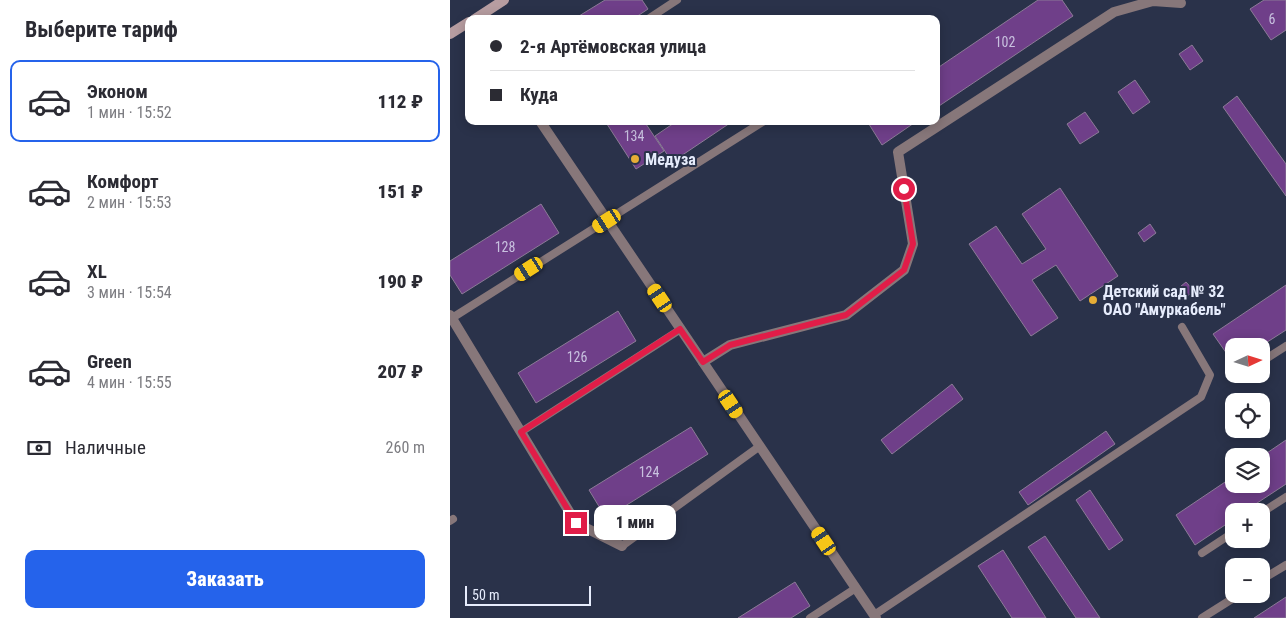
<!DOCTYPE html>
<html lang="ru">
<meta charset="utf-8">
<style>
body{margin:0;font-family:"Roboto Condensed",sans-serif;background:#f2f2f3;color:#2b2b33;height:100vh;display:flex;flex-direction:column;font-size:19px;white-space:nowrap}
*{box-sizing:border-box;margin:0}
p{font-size:16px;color:#7c7c81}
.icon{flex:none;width:28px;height:28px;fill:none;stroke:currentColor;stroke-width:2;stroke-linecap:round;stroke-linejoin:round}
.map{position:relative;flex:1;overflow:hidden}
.panel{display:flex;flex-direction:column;background:#fff;width:450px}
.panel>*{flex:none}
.top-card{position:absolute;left:15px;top:15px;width:475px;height:110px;border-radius:10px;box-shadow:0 2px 12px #0003;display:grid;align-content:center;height:110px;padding:0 25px;background:#fff}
.needle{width:32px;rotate:86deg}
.controls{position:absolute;left:775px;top:338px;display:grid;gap:10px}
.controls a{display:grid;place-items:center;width:45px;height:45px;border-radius:10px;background:#fff;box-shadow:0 2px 12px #0003;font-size:25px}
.scale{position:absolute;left:15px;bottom:12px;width:126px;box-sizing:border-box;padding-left:5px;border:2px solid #e6ecfc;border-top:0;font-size:14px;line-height:18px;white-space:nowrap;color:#e6ecfc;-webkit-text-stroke:4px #2a324a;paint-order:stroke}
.end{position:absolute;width:22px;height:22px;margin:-11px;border:6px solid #e11d48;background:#fff;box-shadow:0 0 0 2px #fff}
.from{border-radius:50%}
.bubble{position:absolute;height:35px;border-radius:10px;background:#fff;box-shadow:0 2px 12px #0003;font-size:16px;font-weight:800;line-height:35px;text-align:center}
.car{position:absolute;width:15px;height:30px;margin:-15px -8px;border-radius:6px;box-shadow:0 0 4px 1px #0007;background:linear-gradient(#f5c518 24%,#345 0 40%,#f5c518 0 76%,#345 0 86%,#f5c518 0)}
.top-card b{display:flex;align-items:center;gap:18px;height:48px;font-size:19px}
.top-card b+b{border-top:1px solid #e1e1e2}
.top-card i{width:12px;height:12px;background:#2b2b33}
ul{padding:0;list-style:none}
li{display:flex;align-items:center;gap:15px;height:82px;margin:0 10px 8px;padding:0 15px;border:2px solid transparent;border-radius:10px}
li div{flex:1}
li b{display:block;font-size:19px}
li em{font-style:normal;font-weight:800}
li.selected{border-color:#2563eb}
li>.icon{width:45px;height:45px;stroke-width:1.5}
h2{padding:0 25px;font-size:22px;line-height:60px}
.pay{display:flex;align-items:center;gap:12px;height:55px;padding:0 25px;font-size:19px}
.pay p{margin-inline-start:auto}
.primary-button{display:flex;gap:10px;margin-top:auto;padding:10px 25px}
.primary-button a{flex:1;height:58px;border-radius:10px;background:#2563eb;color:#fff;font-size:20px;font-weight:800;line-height:58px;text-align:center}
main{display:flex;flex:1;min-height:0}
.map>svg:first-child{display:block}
.building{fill:#6f3f89;stroke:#8c7b97}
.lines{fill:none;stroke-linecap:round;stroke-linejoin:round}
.lane{stroke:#87777a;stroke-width:8}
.street{stroke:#87777a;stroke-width:10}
.secondary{stroke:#b79da1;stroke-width:10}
.route{stroke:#e11d48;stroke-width:6}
.poi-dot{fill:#e6ad36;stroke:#2a324a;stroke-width:2}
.labels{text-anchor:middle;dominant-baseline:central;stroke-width:4;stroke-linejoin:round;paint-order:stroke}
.number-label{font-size:14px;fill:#c8c1df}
.poi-label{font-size:16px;font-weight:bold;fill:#e6ecfc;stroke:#2a324a;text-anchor:start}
</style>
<main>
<section class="panel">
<h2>Выберите тариф</h2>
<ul>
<li class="selected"><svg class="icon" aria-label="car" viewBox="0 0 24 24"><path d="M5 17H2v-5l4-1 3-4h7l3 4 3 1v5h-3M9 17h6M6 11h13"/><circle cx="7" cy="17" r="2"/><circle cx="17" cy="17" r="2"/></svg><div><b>Эконом</b><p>1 мин · 15:52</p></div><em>112 ₽</em></li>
<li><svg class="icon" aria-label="car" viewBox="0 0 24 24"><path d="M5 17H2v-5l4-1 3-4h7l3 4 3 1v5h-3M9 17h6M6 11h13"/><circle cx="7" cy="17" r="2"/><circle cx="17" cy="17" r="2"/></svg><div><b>Комфорт</b><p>2 мин · 15:53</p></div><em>151 ₽</em></li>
<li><svg class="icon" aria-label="car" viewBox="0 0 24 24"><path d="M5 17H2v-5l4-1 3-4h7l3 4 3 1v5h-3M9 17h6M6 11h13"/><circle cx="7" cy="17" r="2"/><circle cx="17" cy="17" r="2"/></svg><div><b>XL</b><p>3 мин · 15:54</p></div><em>190 ₽</em></li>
<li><svg class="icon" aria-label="car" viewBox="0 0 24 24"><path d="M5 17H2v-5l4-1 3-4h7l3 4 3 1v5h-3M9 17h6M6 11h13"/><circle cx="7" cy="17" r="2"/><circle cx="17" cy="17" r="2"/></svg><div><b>Green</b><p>4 мин · 15:55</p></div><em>207 ₽</em></li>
</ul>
<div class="pay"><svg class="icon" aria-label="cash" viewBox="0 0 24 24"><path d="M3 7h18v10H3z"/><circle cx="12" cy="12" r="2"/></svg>Наличные<p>260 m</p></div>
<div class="primary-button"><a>Заказать</a></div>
</section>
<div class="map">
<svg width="836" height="618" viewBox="0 0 836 618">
<rect width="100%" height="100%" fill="#2a324a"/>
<g class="building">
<polygon points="155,0 192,0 198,9 183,19 130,19 129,16"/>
<polygon points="588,0 612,0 623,16 486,108 486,69"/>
<polygon points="814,0 836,0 836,30 821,40 800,9"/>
<polygon points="742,45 753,61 740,70 729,54"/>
<polygon points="685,80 700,102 683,114 668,92"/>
<polygon points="787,96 836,164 836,196 773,107"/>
<polygon points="635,112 649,132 630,144 617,124"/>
<polygon points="155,121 194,121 214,151 186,169"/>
<polygon points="227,121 283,121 222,162 205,136"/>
<polygon points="417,121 467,121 432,145"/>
<polygon points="610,188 668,276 630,301 606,265 582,280 608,318 581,336 519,244 546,226 572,264 596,249 572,214"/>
<polygon points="91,204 109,233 12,294 0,275 0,261"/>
<polygon points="700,224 706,233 694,242 688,233"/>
<polygon points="736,282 744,291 732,300 725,291"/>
<polygon points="836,285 836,330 811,346 784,346 784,364 763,334"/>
<polygon points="168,311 186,341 86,403 68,373"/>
<polygon points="502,384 513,399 442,454 431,440"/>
<polygon points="241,427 258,454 156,518 139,490"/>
<polygon points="656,431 665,444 578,505 569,492"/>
<polygon points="836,440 836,484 795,511 784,511 784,519 745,545 726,515 784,476 784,484 811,484 811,457"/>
<polygon points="640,490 673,540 659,550 626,500"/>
<polygon points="595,536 650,618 626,618 578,547"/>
<polygon points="553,550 596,618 562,618 528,566"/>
<polygon points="345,582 360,606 341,618 288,618"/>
<polygon points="836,597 836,618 804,618"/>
</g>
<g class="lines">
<g class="lane">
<polyline points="198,19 227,0"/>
<polyline points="2,318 314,121"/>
<polyline points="811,362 836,346"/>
<polyline points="790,377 794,374"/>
<polyline points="71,432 231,329"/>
<polyline points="811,513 836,497"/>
<polyline points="0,521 3,519"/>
<polyline points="172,546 310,446"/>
<polyline points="752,553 784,532"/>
<polyline points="811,580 836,565"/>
<polyline points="424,615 751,397 760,375 732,327"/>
<polyline points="360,618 406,588"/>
<polyline points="752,618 790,594"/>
</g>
<g class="street">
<polyline points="90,121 426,618"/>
<polyline points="0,315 126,523 172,546"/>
<polyline points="253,362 280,345 396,315 454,270 463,244 448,152 664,12 703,1 731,3"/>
</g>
<g class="secondary">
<polyline points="25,19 54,0"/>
<polyline points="0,34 19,22"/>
</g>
</g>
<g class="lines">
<polyline class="route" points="126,523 71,432 230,329 253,362 280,345 396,315 454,270 463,244 454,189"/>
</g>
<g class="poi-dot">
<circle cx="185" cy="159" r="5"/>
<circle cx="643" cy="300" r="5"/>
</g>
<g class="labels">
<g class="number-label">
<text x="822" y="19">6</text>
<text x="555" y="42">102</text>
<text x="184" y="136">134</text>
<text x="55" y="247">128</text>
<text x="127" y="357">126</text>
<text x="199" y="472">124</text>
</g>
<g class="poi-label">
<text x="195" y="159">Медуза</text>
<text x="653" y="291">Детский сад № 32<tspan x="653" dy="18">ОАО "Амуркабель"</tspan></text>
</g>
</g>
</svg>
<div class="controls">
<a><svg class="needle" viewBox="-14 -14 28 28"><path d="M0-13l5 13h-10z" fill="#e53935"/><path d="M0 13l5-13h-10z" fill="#7c7c81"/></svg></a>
<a><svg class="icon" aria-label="locate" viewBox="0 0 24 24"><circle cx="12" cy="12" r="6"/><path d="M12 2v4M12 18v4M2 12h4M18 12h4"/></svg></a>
<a><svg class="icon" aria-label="layers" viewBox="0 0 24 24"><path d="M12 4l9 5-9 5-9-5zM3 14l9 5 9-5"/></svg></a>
<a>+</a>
<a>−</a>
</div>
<div class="scale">50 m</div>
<i class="end from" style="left:454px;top:189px"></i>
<i class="end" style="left:126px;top:523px"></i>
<div class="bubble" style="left:144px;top:505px;width:82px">1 мин</div>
<i class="car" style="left:157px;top:221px;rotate:238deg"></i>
<i class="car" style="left:79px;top:269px;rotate:238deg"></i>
<i class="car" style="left:210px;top:298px;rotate:326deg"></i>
<i class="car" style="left:281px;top:404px;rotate:146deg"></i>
<i class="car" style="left:374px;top:541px;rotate:326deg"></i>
<div class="top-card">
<b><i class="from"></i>2-я Артёмовская улица</b>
<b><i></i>Куда</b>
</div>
</div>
</main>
